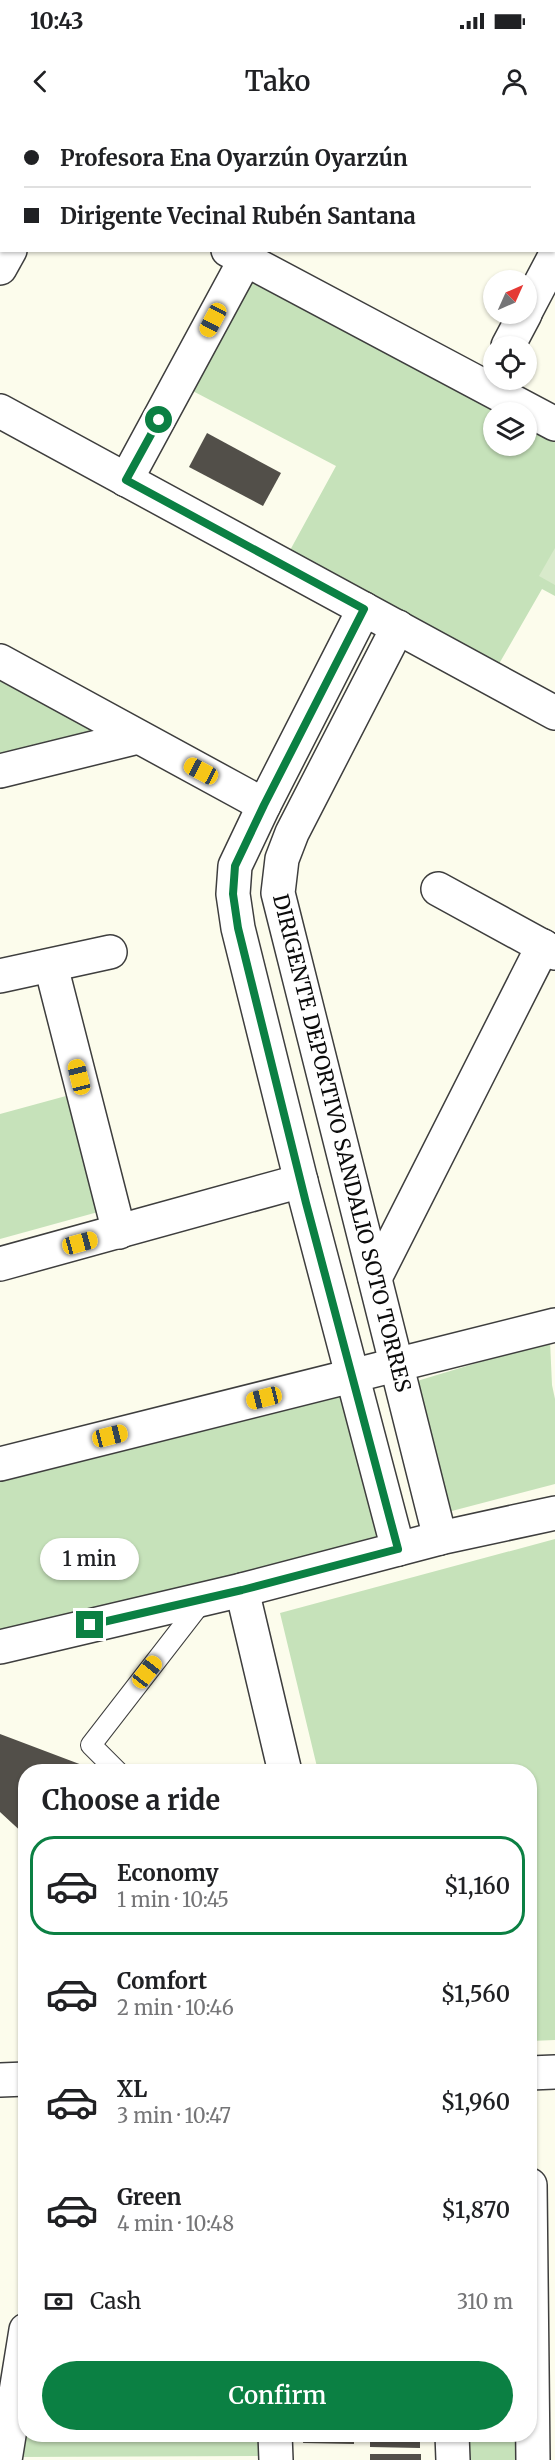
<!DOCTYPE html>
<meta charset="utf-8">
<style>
body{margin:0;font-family:Merriweather,serif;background:#f2f2f2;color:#202124;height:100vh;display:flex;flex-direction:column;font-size:22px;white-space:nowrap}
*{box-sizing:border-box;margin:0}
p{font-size:20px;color:#757577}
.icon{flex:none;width:33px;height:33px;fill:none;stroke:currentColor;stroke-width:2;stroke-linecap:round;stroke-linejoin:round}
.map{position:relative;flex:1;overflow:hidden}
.drawer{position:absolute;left:18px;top:1644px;width:519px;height:678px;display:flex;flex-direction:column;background:#fff;border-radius:24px;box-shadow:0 2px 4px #0004}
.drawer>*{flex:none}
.hud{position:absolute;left:0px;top:0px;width:555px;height:132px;box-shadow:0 2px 4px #0004;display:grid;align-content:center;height:132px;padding:0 24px;background:#fff}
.needle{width:39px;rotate:45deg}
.fabs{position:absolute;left:483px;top:150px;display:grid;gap:12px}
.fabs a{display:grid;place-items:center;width:54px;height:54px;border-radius:50%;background:#fff;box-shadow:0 2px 4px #0004;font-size:30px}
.end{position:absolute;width:27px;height:27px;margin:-14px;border:8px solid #0b8043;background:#fff;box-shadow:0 0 0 3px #fff}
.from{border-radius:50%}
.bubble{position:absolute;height:42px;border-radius:21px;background:#fff;box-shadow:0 2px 4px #0004;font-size:20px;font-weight:600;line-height:42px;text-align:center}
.car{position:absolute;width:18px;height:36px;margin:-18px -9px;border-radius:8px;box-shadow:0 0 4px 2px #0007;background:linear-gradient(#f5c518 24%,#345 0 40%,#f5c518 0 76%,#345 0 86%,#f5c518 0)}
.hud b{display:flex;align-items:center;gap:21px;height:57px;font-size:22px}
.hud b+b{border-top:2px solid #e0e0e0}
.hud i{width:15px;height:15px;background:#202124}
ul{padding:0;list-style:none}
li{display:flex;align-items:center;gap:18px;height:99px;margin:0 12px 9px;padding:0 12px;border:3px solid transparent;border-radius:24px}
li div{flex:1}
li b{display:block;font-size:22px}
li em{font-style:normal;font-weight:600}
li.current{border-color:#0b8043}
li>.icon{width:54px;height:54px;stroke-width:1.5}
h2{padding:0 24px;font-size:27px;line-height:72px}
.pay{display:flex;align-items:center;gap:15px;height:66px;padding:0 24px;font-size:22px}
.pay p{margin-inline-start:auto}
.button{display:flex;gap:12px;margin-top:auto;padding:12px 24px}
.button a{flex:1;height:69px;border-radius:36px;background:#0b8043;color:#fff;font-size:24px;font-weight:600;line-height:69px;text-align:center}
.status{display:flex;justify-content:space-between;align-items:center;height:42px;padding:0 30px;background:#fff;direction:ltr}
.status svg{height:16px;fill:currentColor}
header{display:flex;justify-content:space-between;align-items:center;height:78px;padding:0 24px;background:#fff;font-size:27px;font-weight:600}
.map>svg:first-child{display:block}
.green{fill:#c6e2ba}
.pitch{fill:#d8eacb}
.building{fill:#524f49}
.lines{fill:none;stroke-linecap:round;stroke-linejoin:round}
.service-casing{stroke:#3e3e3e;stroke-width:22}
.minor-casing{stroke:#3e3e3e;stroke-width:36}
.service{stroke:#fff;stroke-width:20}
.minor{stroke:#fff;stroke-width:33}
.route{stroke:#0b8043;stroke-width:8}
.labels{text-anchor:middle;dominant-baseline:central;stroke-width:6;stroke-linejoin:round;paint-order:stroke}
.street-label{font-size:21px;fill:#0b0b0b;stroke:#fff}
</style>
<div class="status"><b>10:43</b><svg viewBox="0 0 49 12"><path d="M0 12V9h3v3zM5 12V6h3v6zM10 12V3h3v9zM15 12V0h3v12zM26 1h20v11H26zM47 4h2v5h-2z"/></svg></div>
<header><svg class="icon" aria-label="back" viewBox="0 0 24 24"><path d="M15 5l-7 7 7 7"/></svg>Tako<svg class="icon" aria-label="person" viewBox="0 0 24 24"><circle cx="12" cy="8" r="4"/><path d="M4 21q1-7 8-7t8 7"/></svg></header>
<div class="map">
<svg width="555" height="2340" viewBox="0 0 555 2340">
<rect width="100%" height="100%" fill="#fcfcec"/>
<g class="green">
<polygon points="250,153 511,292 494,292 494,326 526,326 527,301 555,316 555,476 542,469 496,549 288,434 336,346 187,268"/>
<polygon points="0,560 93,610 0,633"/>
<polygon points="66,976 98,1092 0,1119 0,994"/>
<polygon points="550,1221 552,1265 555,1279 555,1364 448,1392 417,1261"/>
<polygon points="341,1273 380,1419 238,1456 0,1512 0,1358"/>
<polygon points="555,1419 555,1920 530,1921 530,1652 318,1651 280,1493"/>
<polygon points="26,2314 266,2315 266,2336 16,2337"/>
<polygon points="461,2315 522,2315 523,2340 461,2340"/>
</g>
<polygon class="pitch" points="555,428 555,465 539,456"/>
<g class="building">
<polygon points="207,313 281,353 263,386 189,347"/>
<polygon points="0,1614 90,1648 94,1652 26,1652 26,1716 0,1692"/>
<polygon points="304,2314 354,2314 354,2324 303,2323"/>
<polygon points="370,2314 420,2314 420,2328 370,2327"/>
<rect x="370" y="2334" width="51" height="6"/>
</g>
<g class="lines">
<g class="service-casing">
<polyline id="service" points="118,1652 91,1625 204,1479"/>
</g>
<g class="minor-casing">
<g id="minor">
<polyline points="428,0 431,2"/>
<polyline points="82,2 83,0"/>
<polyline points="554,68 555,69"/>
<polyline points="228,130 555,304"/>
<polyline points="0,148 10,130"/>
<polyline points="526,191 555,136"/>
<polyline points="508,226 525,194"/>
<polyline points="0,291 555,593"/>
<polyline points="126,360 245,140"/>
<polyline points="364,489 264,685 235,746 233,774 238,808 301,1061 398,1429"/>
<polyline points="398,507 292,713 282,739 278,773 440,1418"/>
<polyline points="0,541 264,685"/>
<polyline points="0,651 138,617"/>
<polyline points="438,769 555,833"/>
<polyline points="51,846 119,1112"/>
<polyline points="0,856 110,832"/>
<polyline points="0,1144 301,1061"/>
<polyline points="375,1158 543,826"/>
<polyline points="0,1344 555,1205"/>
<polyline points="242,1470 285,1652"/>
<polyline points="0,1527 242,1470 440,1418 555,1393"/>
<polyline points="530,1953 555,1952"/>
<polyline points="0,1960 26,1959"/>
<polyline points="530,2065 533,2340"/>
<polyline points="275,2314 276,2340"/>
<polyline points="452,2314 453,2340"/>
<polyline points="5,2340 26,2210"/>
</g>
</g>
<use href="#service" class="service"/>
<use href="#minor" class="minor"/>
</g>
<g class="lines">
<polyline class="route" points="90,1505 242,1470 398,1429 306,1083 238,808 233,774 235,746 264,685 364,489 126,360 159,300"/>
</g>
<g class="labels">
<g class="street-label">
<text transform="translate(342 1023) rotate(76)">DIRIGENTE DEPORTIVO SANDALIO SOTO TORRES</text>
</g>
</g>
</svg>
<div class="fabs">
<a><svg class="needle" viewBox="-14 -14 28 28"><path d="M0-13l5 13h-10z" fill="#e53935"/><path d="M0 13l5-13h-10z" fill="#757577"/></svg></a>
<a><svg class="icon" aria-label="locate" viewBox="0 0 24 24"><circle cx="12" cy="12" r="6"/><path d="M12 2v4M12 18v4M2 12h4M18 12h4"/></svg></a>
<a><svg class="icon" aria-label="layers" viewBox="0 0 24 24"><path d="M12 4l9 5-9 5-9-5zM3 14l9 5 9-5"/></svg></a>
</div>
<i class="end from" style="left:159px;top:300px"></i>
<i class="end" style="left:90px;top:1505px"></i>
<div class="bubble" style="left:40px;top:1418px;width:99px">1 min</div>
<i class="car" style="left:213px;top:200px;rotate:208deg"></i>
<i class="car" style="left:201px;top:651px;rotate:298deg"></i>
<i class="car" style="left:79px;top:957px;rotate:346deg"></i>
<i class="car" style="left:80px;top:1123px;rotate:75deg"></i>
<i class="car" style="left:264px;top:1278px;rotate:256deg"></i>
<i class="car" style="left:110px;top:1316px;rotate:76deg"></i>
<i class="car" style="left:147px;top:1552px;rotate:38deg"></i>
<div class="hud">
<b><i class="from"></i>Profesora Ena Oyarzún Oyarzún</b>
<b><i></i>Dirigente Vecinal Rubén Santana</b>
</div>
<section class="drawer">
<h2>Choose a ride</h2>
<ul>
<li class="current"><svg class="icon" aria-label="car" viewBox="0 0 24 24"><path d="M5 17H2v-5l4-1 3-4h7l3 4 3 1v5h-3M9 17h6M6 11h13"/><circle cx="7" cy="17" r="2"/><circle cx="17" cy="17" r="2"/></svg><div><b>Economy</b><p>1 min · 10:45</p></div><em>$1,160</em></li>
<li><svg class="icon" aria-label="car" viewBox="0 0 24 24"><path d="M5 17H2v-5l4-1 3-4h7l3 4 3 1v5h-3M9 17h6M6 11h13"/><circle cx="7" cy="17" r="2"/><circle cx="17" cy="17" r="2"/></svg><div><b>Comfort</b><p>2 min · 10:46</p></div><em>$1,560</em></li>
<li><svg class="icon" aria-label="car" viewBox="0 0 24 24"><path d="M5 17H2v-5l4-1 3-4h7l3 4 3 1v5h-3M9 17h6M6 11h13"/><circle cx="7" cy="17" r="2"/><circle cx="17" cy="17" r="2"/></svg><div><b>XL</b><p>3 min · 10:47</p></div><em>$1,960</em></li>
<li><svg class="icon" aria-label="car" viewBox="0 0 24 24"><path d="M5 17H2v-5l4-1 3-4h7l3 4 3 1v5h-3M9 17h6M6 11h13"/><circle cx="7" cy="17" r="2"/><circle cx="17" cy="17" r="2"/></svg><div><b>Green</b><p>4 min · 10:48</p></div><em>$1,870</em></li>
</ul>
<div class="pay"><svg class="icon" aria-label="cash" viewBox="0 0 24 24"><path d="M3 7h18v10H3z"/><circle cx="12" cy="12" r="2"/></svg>Cash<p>310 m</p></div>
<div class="button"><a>Confirm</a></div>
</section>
</div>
